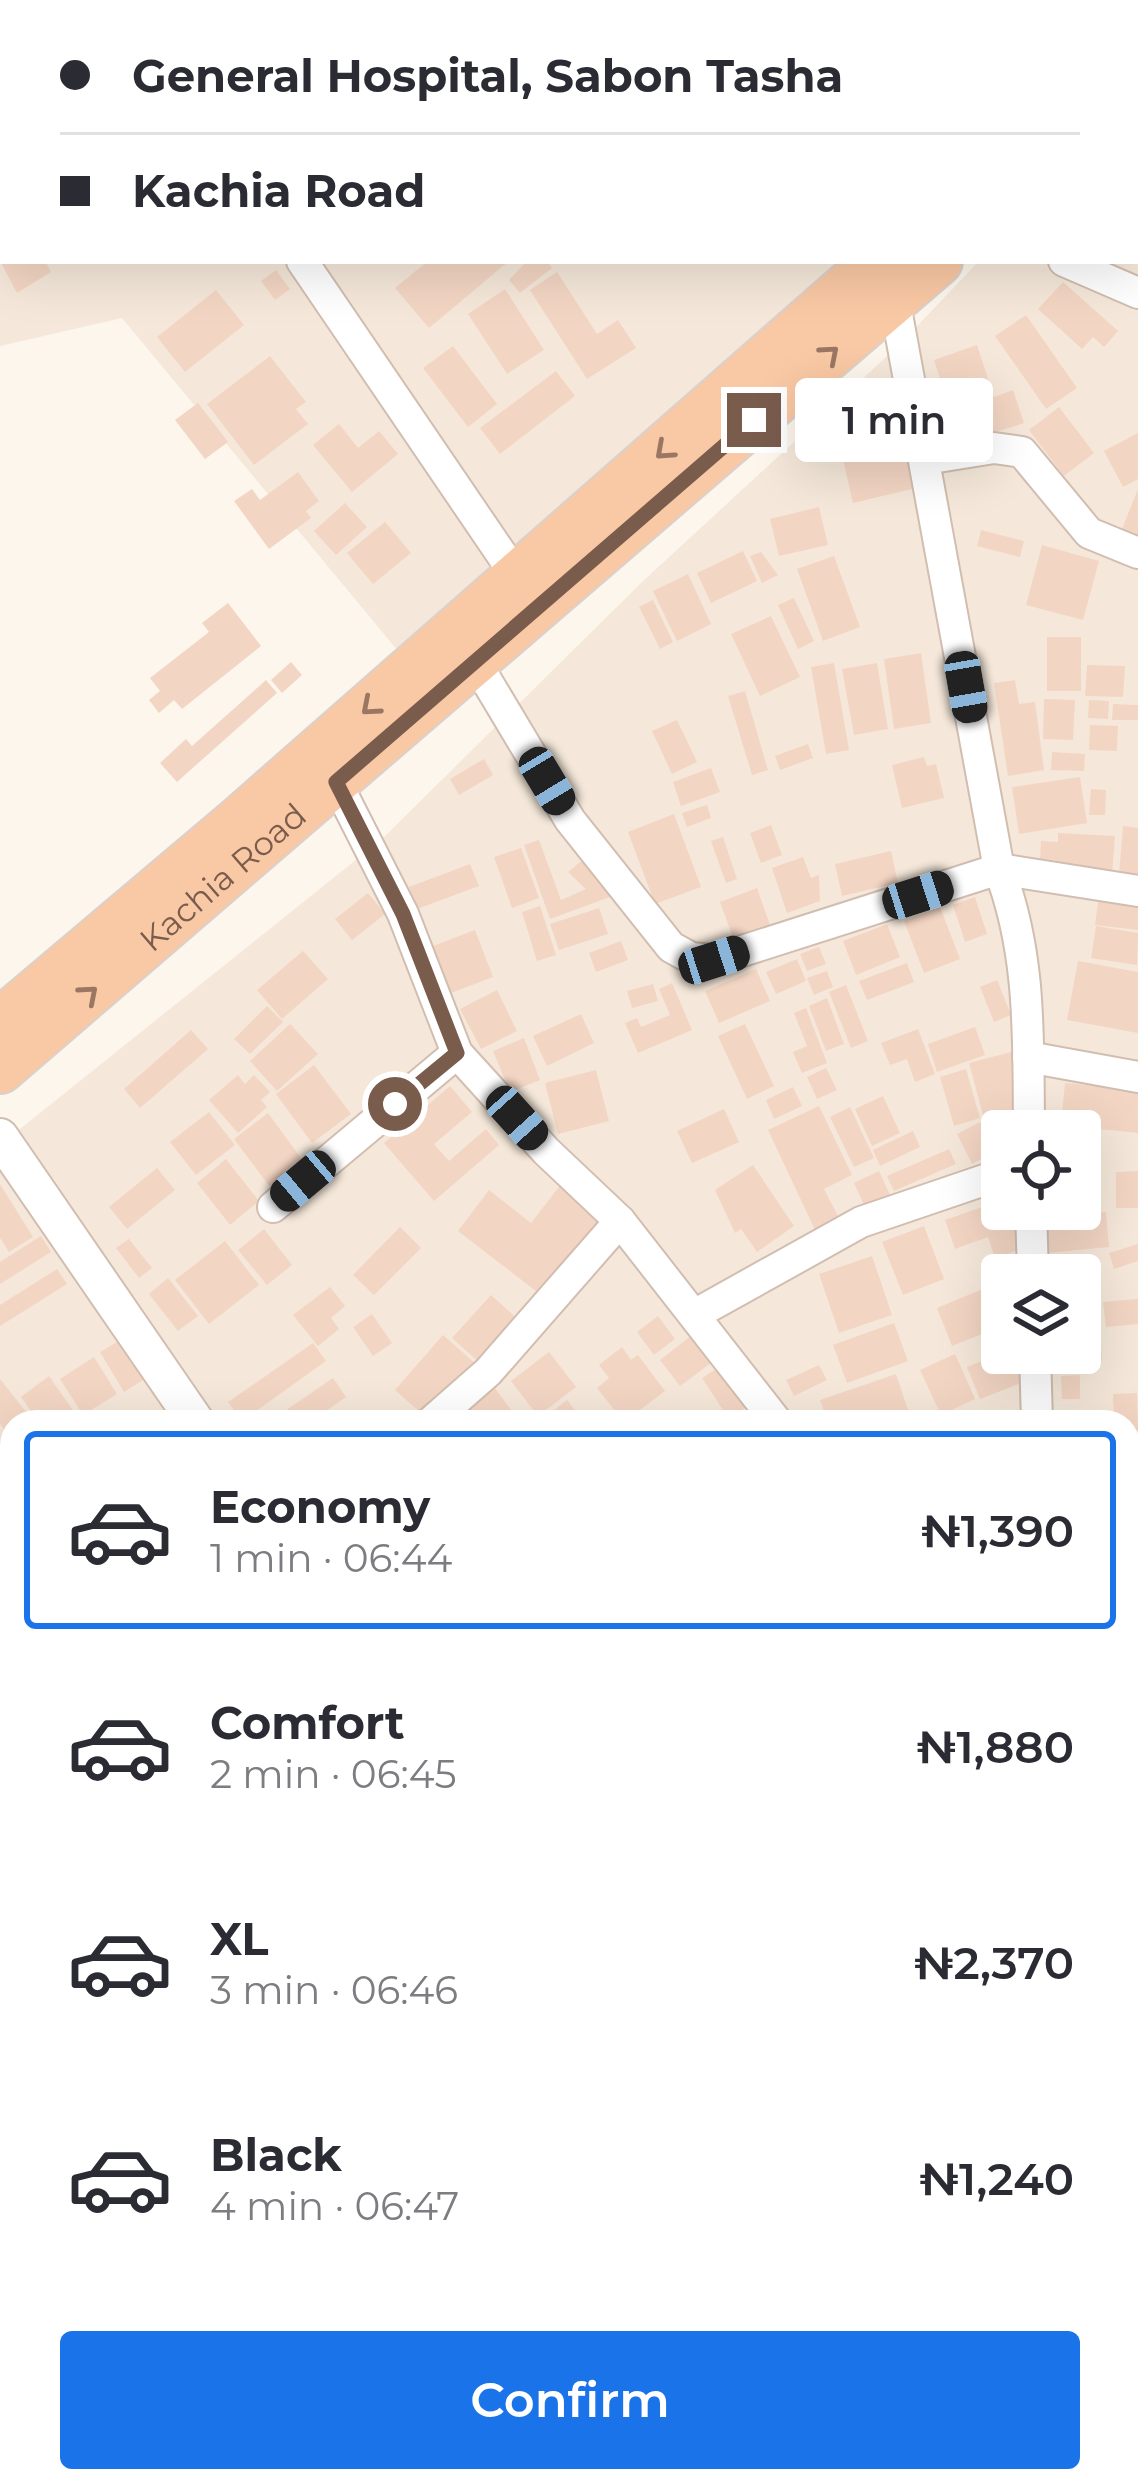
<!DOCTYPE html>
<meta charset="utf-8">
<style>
body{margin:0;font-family:Montserrat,sans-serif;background:#f2f2f3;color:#2b2b33;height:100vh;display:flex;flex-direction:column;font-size:45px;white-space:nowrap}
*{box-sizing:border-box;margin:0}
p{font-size:39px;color:#7c7c81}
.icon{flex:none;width:66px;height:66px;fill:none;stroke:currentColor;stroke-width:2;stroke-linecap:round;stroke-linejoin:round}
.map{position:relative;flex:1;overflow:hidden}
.side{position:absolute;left:0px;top:1410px;width:1140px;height:1083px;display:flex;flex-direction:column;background:#fff;border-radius:36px 36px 0 0;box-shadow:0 12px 48px #0002}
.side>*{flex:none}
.banner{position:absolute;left:0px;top:0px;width:1140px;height:264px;box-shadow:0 12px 48px #0002;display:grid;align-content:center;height:264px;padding:0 60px;background:#fff}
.buttons{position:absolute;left:981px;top:1110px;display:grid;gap:24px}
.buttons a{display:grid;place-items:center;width:120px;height:120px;border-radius:12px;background:#fff;box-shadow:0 12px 48px #0002;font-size:60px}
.end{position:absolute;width:54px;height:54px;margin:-27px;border:15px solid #7a5c4d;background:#fff;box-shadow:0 0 0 6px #fff}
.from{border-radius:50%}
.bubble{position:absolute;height:84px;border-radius:12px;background:#fff;box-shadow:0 12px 48px #0002;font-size:39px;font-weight:600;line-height:84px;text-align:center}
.car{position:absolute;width:36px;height:72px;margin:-36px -18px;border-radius:15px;box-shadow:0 0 9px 3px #0007;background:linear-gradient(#222 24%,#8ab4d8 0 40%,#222 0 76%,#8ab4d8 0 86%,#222 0)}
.banner b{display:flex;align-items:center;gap:42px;height:114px;font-size:45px}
.banner b+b{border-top:3px solid #e1e1e2}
.banner i{width:30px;height:30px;background:#2b2b33}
ul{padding:21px 0 0;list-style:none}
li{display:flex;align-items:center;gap:36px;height:198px;margin:0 24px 18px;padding:0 36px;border:6px solid transparent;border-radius:12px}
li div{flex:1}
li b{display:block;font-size:45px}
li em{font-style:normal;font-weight:600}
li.current{border-color:#1a73e8}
li>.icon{width:108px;height:108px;stroke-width:1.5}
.button{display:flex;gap:24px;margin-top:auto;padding:24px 60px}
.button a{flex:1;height:138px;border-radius:12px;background:#1a73e8;color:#fff;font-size:48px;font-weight:600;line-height:138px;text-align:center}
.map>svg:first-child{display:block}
.residential{fill:#f5e8da;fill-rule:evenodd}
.building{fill:#f3d5c3}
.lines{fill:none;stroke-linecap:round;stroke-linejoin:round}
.minor-casing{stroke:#d1beb0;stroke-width:34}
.tertiary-casing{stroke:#d1beb0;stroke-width:40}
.trunk-casing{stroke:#dad1cd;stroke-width:52}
.minor{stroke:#fff;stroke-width:30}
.tertiary{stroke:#fff;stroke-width:36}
.trunk{stroke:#f9c8a4;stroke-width:48}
.oneway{stroke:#9a7763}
.route{stroke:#7a5c4d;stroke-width:15}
.labels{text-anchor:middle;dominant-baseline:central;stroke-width:10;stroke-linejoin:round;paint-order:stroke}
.street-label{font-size:33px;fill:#7a5c4d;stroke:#fffaf3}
</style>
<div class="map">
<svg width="1138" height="2491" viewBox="0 0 1138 2491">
<rect width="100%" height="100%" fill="#fdf6ec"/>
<g class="residential">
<polygon points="0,0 1138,0 1138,55 1137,3 3,3 3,261 921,261 447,710 122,318 0,346"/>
<path d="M1138 95V2491H0V1145L382 839 641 583 899 345 979 261H1137ZM1002 1131H1080V1209H1002ZM1002 1275H1080V1353H1002ZM12 1422H1128V2481H12Z"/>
</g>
<g class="building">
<polygon points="0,261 45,261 51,272 17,293"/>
<polygon points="428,261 509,261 429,328 395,288"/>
<polygon points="527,261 547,261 552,268 520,293 509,280"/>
<polygon points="276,270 290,289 275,300 261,281"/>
<polygon points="557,272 597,334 618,320 636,348 587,379 530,290"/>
<polygon points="1063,282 1118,331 1104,347 1093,337 1082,349 1038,309"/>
<polygon points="505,289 544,350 507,374 468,314"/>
<polygon points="216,290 244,325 185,372 157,337"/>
<polygon points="1026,315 1077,388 1046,409 995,336"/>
<polygon points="977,345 994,397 1013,390 1024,423 961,443 934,360"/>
<polygon points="453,346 497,404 468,427 423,368"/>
<polygon points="270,356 306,402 296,409 308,424 254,465 207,404"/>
<polygon points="556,371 575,396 500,454 480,428"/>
<polygon points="904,378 905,414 847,416 846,396 867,396 867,380"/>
<polygon points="198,403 228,442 205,459 175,420"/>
<polygon points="1059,407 1094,453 1064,476 1029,430"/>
<polygon points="339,424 358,448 379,431 398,454 352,492 313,445"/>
<polygon points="1138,433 1138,479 1123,487 1104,451"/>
<polygon points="909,440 920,487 853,503 842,455"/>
<polygon points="298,472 319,501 306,511 311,518 269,549 234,501 252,489 260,500"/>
<polygon points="1138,489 1138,536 1122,529"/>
<polygon points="345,503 367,527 336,555 314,531"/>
<polygon points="819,507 828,545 779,556 770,519"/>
<polygon points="385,522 411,553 373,584 347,553"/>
<polygon points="981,530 1024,541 1020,557 977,546"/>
<polygon points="1042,545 1099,561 1083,620 1026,605"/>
<polygon points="743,551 757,581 711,603 697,573"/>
<polygon points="761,552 778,575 762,583 750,556"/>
<polygon points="834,556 860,627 823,641 797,569"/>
<polygon points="688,574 711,624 677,641 653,591"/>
<polygon points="794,598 814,641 798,649 778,605"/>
<polygon points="653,600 673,642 660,649 639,607"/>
<polygon points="228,603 261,646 182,709 174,700 159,713 149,700 160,691 150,678 209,632 202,623"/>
<polygon points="771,616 800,677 760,696 731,634"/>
<rect x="1047" y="637" width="34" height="54"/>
<polygon points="921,653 931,723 894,729 884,659"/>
<polygon points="291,662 302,675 282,693 271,680"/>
<polygon points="834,663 849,750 826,754 811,667"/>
<polygon points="877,663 888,729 854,735 842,669"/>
<polygon points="1087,665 1125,666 1123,697 1085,696"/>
<polygon points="266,680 277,693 177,782 160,763 186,739 192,746"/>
<polygon points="1015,680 1019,704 1035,702 1044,770 1008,776 994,683"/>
<polygon points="745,691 768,770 752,775 728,696"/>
<polygon points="1044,699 1075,700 1073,740 1043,739"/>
<polygon points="1089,700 1109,701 1108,719 1088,718"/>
<polygon points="1113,704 1138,705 1138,720 1112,720"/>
<polygon points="677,720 697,762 672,774 652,731"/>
<polygon points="1090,725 1118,726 1117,751 1089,750"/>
<polygon points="808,744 813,758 780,770 775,756"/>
<polygon points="1052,752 1085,754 1084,771 1051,770"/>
<polygon points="924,757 927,766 936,764 944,798 902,808 892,765"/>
<polygon points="484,759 493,775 459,795 450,779"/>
<polygon points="711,768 720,792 681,806 673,782"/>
<polygon points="1080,777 1087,823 1019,834 1012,787"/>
<polygon points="1091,789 1106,790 1105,815 1089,815"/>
<polygon points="707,805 711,818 687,827 682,813"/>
<polygon points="674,814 701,887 655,904 628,832"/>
<polygon points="771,825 782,855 761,863 750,833"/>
<polygon points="1123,826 1138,828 1138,877 1119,875"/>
<polygon points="1058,833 1115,836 1112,875 1054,872 1055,860 1040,859 1041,841 1058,842"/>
<polygon points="723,837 737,879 726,883 711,841"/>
<polygon points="539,840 561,900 586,889 568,872 585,858 618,894 550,919 524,845"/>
<polygon points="521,848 539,898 512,908 494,857"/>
<polygon points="891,851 898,883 842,896 835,864"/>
<polygon points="803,857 811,878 819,875 820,901 787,913 772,868"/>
<polygon points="470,864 479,886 417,909 409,887"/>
<polygon points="757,888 770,925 733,938 720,902"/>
<polygon points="368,893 385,914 352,940 335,919"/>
<polygon points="1099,894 1138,899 1138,930 1095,925"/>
<polygon points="975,897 987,934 965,942 953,905"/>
<polygon points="540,906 556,955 537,961 522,912"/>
<polygon points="940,907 960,959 924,973 904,921"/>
<polygon points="599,908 608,934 559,950 550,924"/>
<polygon points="887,924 900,957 856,975 843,941"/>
<polygon points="1096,926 1138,933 1137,965 1091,958"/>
<polygon points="475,930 493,977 451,993 433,946"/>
<polygon points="621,941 628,960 596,972 589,953"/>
<polygon points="819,947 826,964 807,971 800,954"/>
<polygon points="303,951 328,979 282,1019 257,990"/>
<polygon points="797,959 806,981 776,994 766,972"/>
<polygon points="1078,961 1138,972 1138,1033 1067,1020"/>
<polygon points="907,963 914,982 867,1000 859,981"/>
<polygon points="756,969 770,1001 719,1023 705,991"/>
<polygon points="827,971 833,987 814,995 807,978"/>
<polygon points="997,980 1011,1015 994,1022 980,987"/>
<polygon points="672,983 692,1030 638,1053 625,1023 637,1018 641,1027 670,1015 659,989"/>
<polygon points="653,984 658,1001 632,1008 627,991"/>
<polygon points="846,985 868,1041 851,1048 829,992"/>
<polygon points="497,990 517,1031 481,1049 460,1009"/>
<polygon points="827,998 844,1044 826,1051 809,1006"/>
<polygon points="267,1006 283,1022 250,1054 234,1039"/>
<polygon points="806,1008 827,1063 802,1073 793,1052 807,1046 794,1013"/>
<polygon points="581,1014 594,1043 547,1066 533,1036"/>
<polygon points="290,1024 318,1054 277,1091 250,1061"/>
<polygon points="745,1024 774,1086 747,1099 718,1036"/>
<polygon points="975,1027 985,1055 937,1072 928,1044"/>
<polygon points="918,1029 935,1074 915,1082 907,1059 890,1065 881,1043"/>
<polygon points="191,1030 208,1049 140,1108 124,1089"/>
<polygon points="524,1038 540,1080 510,1092 493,1051"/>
<polygon points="1011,1052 1025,1109 984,1119 969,1063"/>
<polygon points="314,1065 351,1114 312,1143 276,1094"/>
<polygon points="826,1068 837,1090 817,1099 807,1077"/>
<polygon points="966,1069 980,1118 954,1126 940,1077"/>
<polygon points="596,1070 609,1121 558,1134 545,1083"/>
<polygon points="238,1075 245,1084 254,1075 270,1092 261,1100 267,1107 238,1133 209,1100"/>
<polygon points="1065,1083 1138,1090 1138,1133 1061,1125"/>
<polygon points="450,1086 472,1112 434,1144 449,1161 486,1129 499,1145 434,1201 384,1143"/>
<polygon points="793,1087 802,1106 774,1119 766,1100"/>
<polygon points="883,1096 900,1133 872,1146 855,1109"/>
<polygon points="819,1106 852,1175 824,1189 840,1220 816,1232 768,1130"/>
<polygon points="850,1107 874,1158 854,1167 830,1117"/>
<polygon points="724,1109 739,1142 692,1163 677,1131"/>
<polygon points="209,1112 235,1145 196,1175 170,1142"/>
<polygon points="268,1113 304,1162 270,1187 234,1139"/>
<polygon points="980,1122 986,1134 1003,1125 1006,1131 1002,1149 972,1164 957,1134"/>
<polygon points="913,1131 920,1147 880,1166 873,1150"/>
<polygon points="1080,1133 1101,1134 1099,1179 1080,1178"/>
<polygon points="949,1149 956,1164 894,1191 887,1176"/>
<polygon points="226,1159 259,1201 230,1225 197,1183"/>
<polygon points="753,1165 794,1226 757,1252 741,1229 735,1233 715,1190"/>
<polygon points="157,1168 175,1190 127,1229 109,1207"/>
<polygon points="879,1171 890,1195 865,1207 854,1183"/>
<polygon points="1138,1171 1138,1208 1116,1208 1116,1172"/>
<polygon points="562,1183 603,1214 541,1295 458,1231 489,1190 531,1223"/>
<polygon points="0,1184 33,1237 9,1252 0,1238"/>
<polygon points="1099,1184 1101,1209 1080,1210 1080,1185"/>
<polygon points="1002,1200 1002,1209 1012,1209 1025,1248 995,1258 988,1237 955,1249 945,1220"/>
<polygon points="1106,1212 1109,1247 1046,1253 1043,1218"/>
<polygon points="924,1226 944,1279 903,1295 882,1242"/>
<polygon points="400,1227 421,1248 374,1295 353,1275"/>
<polygon points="264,1229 292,1265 267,1285 238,1250"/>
<polygon points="41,1236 51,1252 0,1284 0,1262"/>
<polygon points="129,1239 152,1268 139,1278 116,1248"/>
<polygon points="225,1241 259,1285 209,1324 175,1280"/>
<polygon points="1138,1244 1138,1261 1114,1269 1109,1253"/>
<polygon points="872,1256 892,1315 839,1333 819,1274"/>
<polygon points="1091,1263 1098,1336 1084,1338 1077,1265"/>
<polygon points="57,1269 67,1284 0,1326 0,1305"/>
<polygon points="168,1278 198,1316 178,1331 149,1294"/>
<polygon points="1002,1281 1002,1326 952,1346 937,1308"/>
<polygon points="330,1287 345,1306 331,1318 339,1329 318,1346 293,1315"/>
<polygon points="491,1295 520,1321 482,1365 452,1338"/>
<polygon points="1138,1299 1138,1324 1106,1327 1103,1302"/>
<polygon points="372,1314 392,1343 373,1356 353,1327"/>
<polygon points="658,1316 675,1339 654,1355 637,1332"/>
<polygon points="894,1323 908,1361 847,1383 833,1345"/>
<polygon points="443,1335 476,1364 428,1419 395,1390"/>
<polygon points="691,1336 711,1363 680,1386 660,1360"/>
<polygon points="119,1341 143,1380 124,1392 100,1352"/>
<polygon points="313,1343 326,1361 242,1421 228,1402"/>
<polygon points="1101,1343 1102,1361 1064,1364 1063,1353 1080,1353 1080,1345"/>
<polygon points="622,1347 631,1360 638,1355 665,1391 624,1422 597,1388 609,1378 599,1365"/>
<polygon points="549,1352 576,1387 538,1416 511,1381"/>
<polygon points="1002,1353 1024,1353 1034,1378 980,1399 967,1367"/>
<polygon points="955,1354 975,1399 941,1415 920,1370"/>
<polygon points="94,1357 117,1394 83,1415 60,1379"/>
<polygon points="819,1365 827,1380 794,1396 786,1380"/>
<polygon points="721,1366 748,1406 729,1419 702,1378"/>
<polygon points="896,1374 912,1422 828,1422 820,1400"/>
<polygon points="1080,1375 1080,1399 1062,1399 1061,1376"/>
<polygon points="49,1376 77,1416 68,1422 39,1422 21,1397"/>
<polygon points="333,1378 346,1397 310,1422 269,1422"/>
<polygon points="0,1379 34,1422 12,1422 12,1439 0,1424"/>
<polygon points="495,1388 520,1422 461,1422 457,1417"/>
<polygon points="1137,1393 1138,1430 1128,1431 1128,1422 1114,1422 1113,1394"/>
<polygon points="567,1400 584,1422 539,1422"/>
<polygon points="1138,1480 1138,1545 1128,1546 1128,1481"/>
<polygon points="12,1739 12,1794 0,1801 0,1746"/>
<polygon points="10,1884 12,1936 0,1945 0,1890"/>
<polygon points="6,1984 12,1992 12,2055 0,2063 0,1988"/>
<polygon points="1128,2335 1138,2350 1138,2408 1128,2415"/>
<polygon points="1128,2466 1138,2478 1138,2491 1102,2491 1094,2481 1128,2481"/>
<polygon points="75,2481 138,2481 144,2491 81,2491"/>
<polygon points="269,2481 310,2481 313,2485 304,2491 275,2491"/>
<polygon points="648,2481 704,2481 706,2491 650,2491"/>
</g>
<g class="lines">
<g class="minor-casing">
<g id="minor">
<polyline points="124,0 126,3"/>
<polyline points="715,0 717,3"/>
<polyline points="1059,0 1062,3"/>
<polyline points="302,261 517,577"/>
<polyline points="1064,261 1138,293"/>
<path d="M894 298 999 869C1032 955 1028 1040 1029 1131"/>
<polyline points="925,459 994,448 1022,452 1089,533 1138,553"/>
<polyline points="476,663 570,820 671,947 691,958 714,960 999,869 1138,891"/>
<polyline points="336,782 403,914 457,1053 546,1151 620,1221 777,1422"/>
<polyline points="1028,1057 1138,1077"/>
<polyline points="273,1207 457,1053"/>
<polyline points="1031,1209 1033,1275"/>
<polyline points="694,1315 861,1222 1002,1174"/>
<polyline points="1035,1353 1037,1422"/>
<polyline points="431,1422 488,1372 620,1221"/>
<polyline points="0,1630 12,1647"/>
<polyline points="1128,1743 1138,1734"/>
<polyline points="1128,1871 1138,1876"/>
<polyline points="0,2099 12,2116"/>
<polyline points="1128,2178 1138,2216"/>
<polyline points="0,2253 12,2226"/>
<polyline points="1128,2304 1138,2298"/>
<polyline points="0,2337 12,2343"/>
<polyline points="167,2481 173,2491"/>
<polyline points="557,2481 566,2491"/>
<polyline points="590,2491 597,2481"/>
</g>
</g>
<g class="tertiary-casing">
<g id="tertiary">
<polyline points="0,1137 196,1422"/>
<polyline points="924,2481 931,2491"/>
</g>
</g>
<g class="trunk-casing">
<g id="trunk">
<polyline points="1137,36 1138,35"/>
<polyline points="1137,85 1138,84"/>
<polyline points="0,1023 239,821 877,261"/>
<path id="s1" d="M0 1069 938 261"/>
</g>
</g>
<use href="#minor" class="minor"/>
<use href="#tertiary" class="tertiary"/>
<use href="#trunk" class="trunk"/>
</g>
<defs><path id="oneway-chevron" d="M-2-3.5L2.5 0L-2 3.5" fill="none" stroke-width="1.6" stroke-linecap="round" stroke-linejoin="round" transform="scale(3)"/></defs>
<g class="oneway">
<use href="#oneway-chevron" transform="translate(830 354) rotate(-41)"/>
<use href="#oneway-chevron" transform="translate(664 451) rotate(138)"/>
<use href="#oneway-chevron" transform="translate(370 707) rotate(139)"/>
<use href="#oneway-chevron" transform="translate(89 994) rotate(-41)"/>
</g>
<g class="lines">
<polyline class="route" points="395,1104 457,1053 403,914 336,782 754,420"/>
</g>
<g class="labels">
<g class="street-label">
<text stroke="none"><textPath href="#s1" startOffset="294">Kachia Road</textPath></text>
</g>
</g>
</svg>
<div class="buttons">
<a><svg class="icon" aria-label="locate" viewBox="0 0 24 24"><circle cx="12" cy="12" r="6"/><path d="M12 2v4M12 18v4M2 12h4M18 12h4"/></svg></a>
<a><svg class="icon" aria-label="layers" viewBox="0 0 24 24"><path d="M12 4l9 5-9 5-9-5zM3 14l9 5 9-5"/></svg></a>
</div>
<i class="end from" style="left:395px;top:1104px"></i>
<i class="end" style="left:754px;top:420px"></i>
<div class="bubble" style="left:795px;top:378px;width:198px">1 min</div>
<i class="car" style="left:966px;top:687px;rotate:170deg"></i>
<i class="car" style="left:547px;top:781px;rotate:149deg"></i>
<i class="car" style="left:918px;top:895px;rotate:72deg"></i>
<i class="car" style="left:714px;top:960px;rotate:72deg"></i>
<i class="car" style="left:517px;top:1118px;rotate:138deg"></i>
<i class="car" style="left:303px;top:1181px;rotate:230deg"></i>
<div class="banner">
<b><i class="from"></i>General Hospital, Sabon Tasha</b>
<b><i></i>Kachia Road</b>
</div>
<section class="side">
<ul>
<li class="current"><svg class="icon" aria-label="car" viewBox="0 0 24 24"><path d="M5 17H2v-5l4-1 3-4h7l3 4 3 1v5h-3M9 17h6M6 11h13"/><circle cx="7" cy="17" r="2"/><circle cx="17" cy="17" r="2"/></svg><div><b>Economy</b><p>1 min · 06:44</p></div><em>₦1,390</em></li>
<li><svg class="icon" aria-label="car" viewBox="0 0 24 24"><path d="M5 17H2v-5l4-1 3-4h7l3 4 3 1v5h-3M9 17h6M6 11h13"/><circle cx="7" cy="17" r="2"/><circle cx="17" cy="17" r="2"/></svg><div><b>Comfort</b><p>2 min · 06:45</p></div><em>₦1,880</em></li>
<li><svg class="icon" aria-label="car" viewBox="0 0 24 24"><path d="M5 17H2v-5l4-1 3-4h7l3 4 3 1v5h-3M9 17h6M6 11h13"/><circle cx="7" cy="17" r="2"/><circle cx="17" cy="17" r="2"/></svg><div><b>XL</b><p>3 min · 06:46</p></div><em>₦2,370</em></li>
<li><svg class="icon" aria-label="car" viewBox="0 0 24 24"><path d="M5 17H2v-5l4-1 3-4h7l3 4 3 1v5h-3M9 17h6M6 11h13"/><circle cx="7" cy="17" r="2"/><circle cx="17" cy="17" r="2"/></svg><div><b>Black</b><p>4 min · 06:47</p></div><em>₦1,240</em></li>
</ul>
<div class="button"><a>Confirm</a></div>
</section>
</div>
